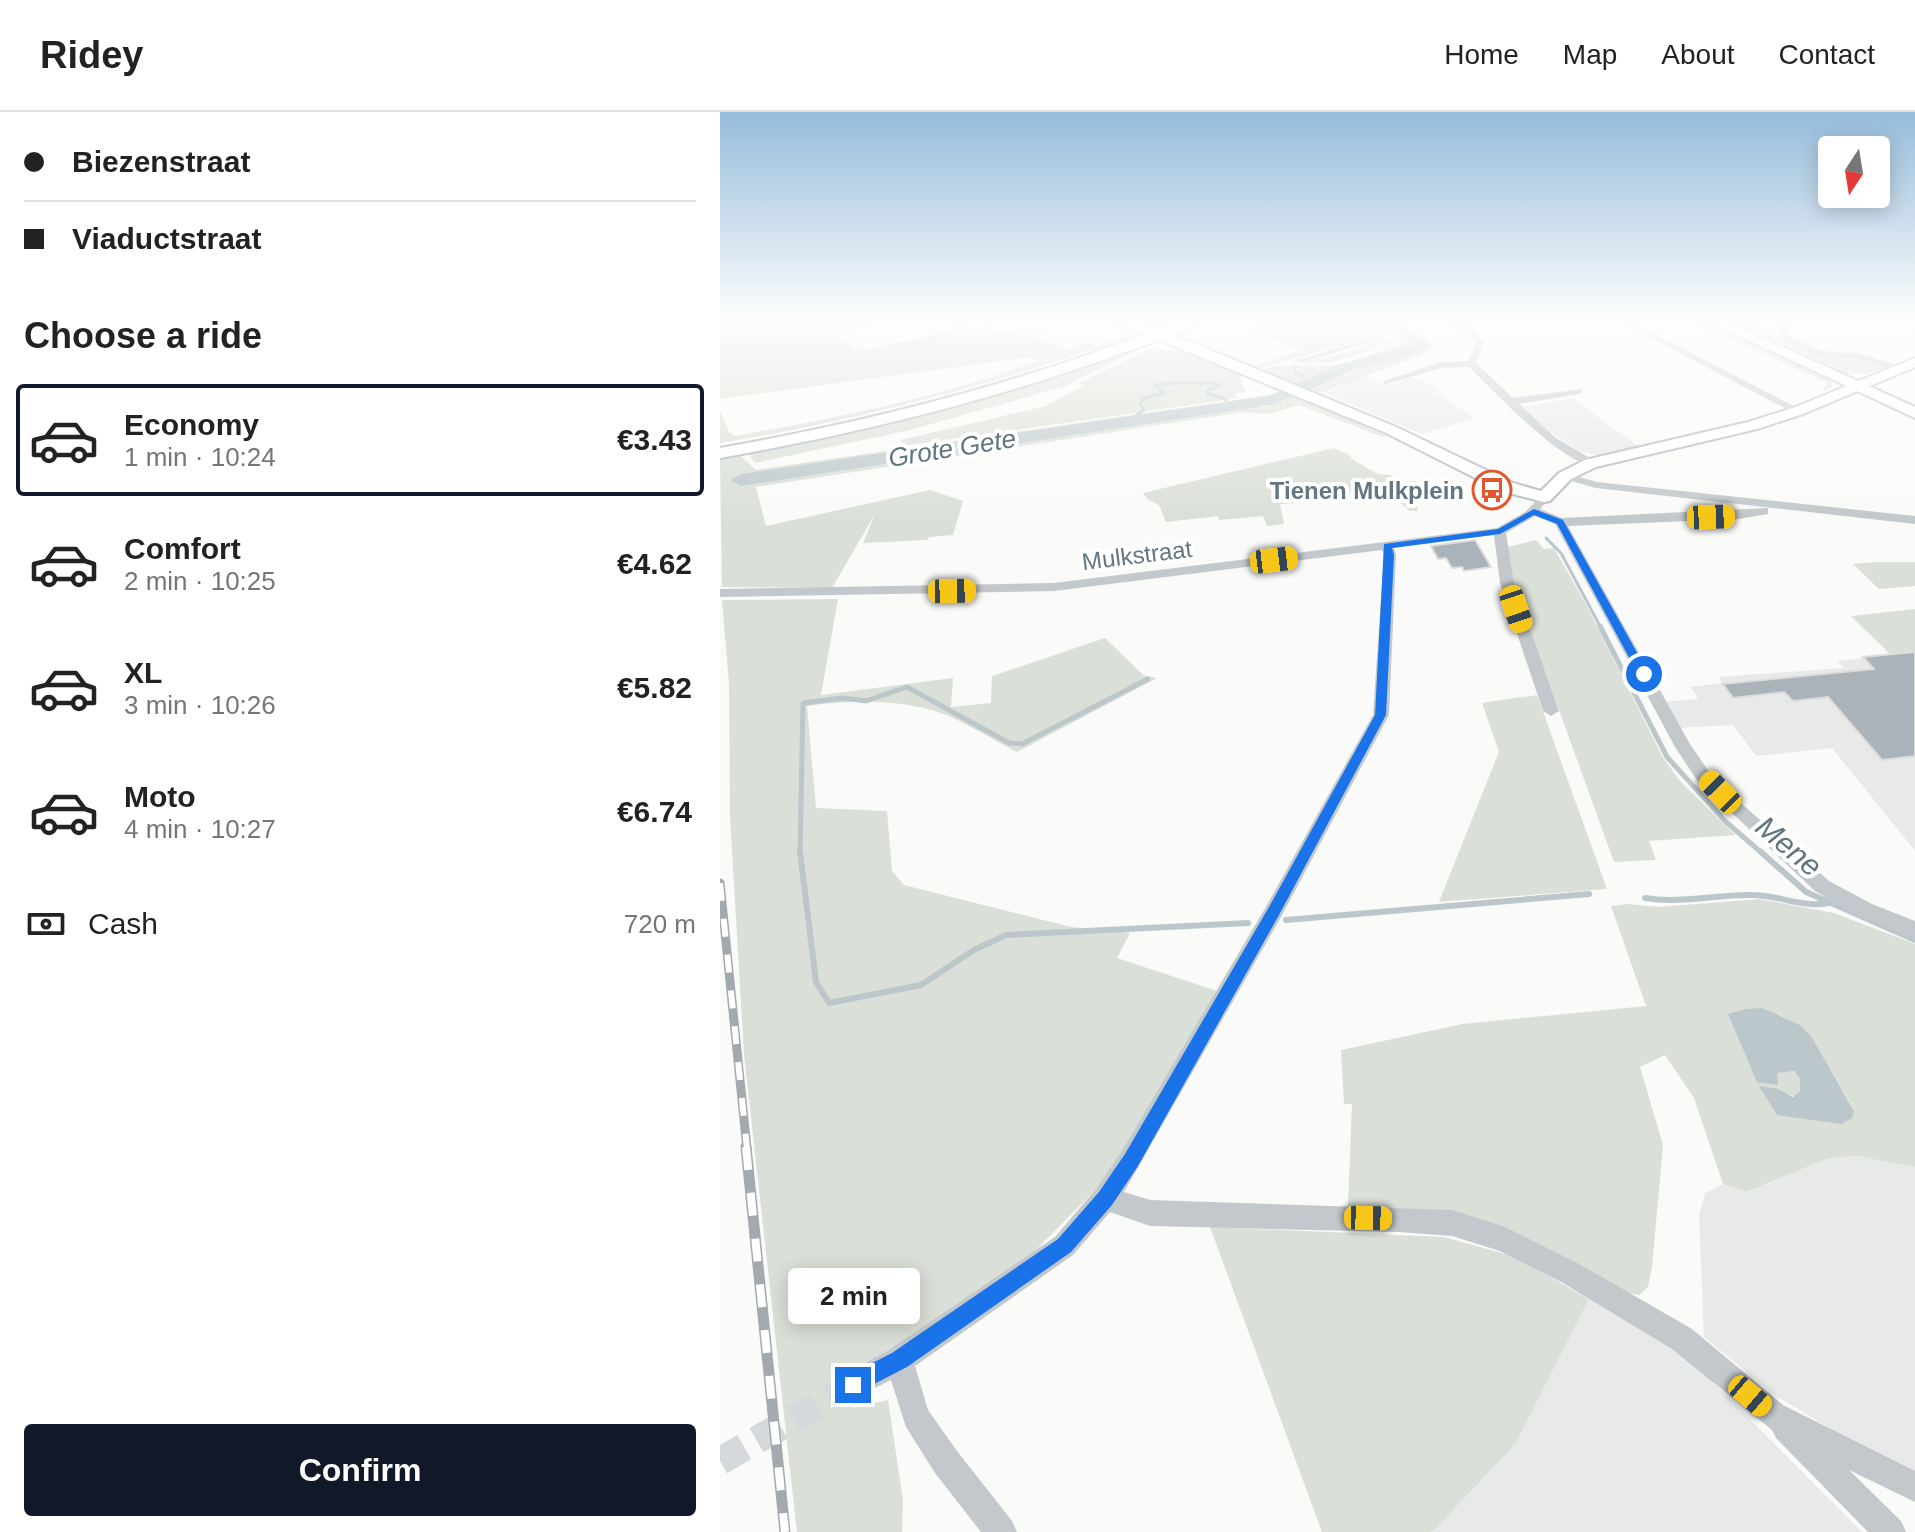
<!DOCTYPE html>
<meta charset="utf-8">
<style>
body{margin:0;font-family:Helvetica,sans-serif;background:#f6f6f6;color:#222;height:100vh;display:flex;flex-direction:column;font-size:30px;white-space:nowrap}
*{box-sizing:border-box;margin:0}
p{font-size:26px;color:#767676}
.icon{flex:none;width:44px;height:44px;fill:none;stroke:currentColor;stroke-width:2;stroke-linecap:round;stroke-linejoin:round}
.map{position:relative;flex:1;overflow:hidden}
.sheet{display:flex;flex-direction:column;background:#fff;width:720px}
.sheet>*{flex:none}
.hud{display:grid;align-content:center;height:176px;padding:0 24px;background:#fff}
.needle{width:52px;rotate:192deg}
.controls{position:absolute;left:1098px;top:24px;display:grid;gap:16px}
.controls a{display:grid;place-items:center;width:72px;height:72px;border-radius:8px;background:#fff;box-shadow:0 4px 20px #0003;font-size:40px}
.end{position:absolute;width:36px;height:36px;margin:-18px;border:10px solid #1a73e8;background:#fff;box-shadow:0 0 0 4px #fff}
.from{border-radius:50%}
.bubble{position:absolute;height:56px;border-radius:8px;background:#fff;box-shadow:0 4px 20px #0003;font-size:26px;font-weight:800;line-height:56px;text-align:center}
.car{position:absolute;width:24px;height:48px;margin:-24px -12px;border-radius:10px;box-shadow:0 0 6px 2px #0007;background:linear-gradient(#f5c518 24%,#345 0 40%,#f5c518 0 76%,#345 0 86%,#f5c518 0)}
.hud b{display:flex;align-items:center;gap:28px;height:76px;font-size:30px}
.hud b+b{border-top:2px solid #e0e0e0}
.hud i{width:20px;height:20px;background:#222}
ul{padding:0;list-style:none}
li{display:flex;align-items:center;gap:24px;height:112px;margin:0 16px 12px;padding:0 8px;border:4px solid transparent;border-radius:8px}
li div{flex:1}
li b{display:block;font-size:30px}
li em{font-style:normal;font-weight:800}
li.on{border-color:#111827}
li>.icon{width:72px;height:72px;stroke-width:1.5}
h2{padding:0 24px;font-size:36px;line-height:96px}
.pay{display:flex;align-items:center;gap:20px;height:88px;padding:0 24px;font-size:30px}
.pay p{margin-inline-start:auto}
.button{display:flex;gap:16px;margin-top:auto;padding:16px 24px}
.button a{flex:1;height:92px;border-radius:8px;background:#111827;color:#fff;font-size:32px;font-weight:800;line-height:92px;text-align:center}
header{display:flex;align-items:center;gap:48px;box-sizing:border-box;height:112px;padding:0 40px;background:#fff;border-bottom:2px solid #e0e0e0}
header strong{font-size:38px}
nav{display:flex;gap:44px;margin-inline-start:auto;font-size:28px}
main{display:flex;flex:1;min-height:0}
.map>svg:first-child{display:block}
.built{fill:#e8e9e9}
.green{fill:#dadfd7;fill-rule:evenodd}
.water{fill:#bbc7cb}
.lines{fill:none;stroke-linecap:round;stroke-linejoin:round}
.stream-far2{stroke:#bbc7cb;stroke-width:3}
.stream-far1{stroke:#bbc7cb;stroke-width:5}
.stream{stroke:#bbc7cb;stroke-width:6}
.river{fill:#bbc7cb;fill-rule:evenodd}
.building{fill:#aab3b9;stroke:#dcdcda;stroke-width:2}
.street-tunnel{stroke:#d5d9db;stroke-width:28;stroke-dasharray:28 14;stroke-linecap:butt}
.secondary-casing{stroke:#b3babf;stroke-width:4}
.primary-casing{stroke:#b5babe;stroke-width:4}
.highway-casing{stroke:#b4b9bd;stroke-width:4}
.street{fill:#c3c8cc;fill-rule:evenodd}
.secondary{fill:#fff;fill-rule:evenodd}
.primary{fill:#fff;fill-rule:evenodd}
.highway{fill:#fff;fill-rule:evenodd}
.rail-far1-casing{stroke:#a2aab0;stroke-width:9}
.rail-casing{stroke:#a2aab0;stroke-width:11}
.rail-far1{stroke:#fff;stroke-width:6;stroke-dasharray:18;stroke-linecap:butt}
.rail{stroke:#fff;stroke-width:8;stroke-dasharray:23;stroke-linecap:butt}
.route{fill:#1a73e8}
.labels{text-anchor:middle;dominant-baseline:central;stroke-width:8;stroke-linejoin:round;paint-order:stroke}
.far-poi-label{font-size:24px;font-weight:bold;fill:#657683;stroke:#fff;text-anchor:end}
.far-street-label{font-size:24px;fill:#657683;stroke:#fff}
.far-water-label{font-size:26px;font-style:italic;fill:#60757c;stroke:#fff}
.water-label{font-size:30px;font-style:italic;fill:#60757c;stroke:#fff}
</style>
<header>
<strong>Ridey</strong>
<nav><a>Home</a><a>Map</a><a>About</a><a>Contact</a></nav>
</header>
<main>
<section class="sheet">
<div class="hud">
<b><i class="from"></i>Biezenstraat</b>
<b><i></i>Viaductstraat</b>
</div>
<h2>Choose a ride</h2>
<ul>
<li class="on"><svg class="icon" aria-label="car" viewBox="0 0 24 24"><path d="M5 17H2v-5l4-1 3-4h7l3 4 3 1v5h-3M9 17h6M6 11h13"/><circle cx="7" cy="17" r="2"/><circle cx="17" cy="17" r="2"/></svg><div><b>Economy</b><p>1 min · 10:24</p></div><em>€3.43</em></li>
<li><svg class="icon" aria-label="car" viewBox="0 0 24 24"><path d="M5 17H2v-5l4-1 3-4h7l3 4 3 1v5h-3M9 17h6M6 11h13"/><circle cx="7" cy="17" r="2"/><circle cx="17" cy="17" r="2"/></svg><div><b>Comfort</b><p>2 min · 10:25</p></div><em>€4.62</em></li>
<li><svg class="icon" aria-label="car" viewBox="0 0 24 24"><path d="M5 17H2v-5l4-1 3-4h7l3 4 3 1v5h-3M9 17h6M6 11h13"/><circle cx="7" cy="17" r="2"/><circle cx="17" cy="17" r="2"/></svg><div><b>XL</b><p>3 min · 10:26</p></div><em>€5.82</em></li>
<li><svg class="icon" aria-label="car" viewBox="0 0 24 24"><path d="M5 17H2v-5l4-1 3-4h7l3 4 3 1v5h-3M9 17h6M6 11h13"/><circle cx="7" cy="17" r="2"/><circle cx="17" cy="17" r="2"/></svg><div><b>Moto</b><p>4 min · 10:27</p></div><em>€6.74</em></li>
</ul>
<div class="pay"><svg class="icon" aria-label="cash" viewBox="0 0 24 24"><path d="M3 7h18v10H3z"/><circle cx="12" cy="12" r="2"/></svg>Cash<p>720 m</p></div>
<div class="button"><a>Confirm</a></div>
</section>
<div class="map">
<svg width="1195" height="1420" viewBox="0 0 1195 1420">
<rect width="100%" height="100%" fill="#fafaf8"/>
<g class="built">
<polygon points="647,264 668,274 693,265 721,278 714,279 755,306 702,322 605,281"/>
<polygon points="854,286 883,309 920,335 882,344 861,340 834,323 801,295"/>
<polygon points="1195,540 1195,739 1112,636 1036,644 1013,613 955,616 943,590 978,587 971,575 1002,571 999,565 1124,556 1117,549"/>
<polygon points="1136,1044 1195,1055 1195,1362 1153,1342 1056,1284 984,1225 979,1103 985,1081 1003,1072 1028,1080 1110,1046"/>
<polygon points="869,1187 948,1233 990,1267 1142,1420 710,1420 796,1331"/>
</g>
<g class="green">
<path d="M9 207H110L70 212 71 215 155 207 117 215 127 222 118 226 127 228 135 238 212 228 236 222 253 224 252 217 270 212 273 222 323 215 330 218 314 225 345 237 368 231 377 234 411 221 407 226C274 272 139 308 0 331V299L10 322 15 324C118 306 222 285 320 248L310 245 0 287V214L9 213Z"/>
<path d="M483 207H488L465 217V223L536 254 581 238 528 219 546 211 535 207H619L645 219C634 232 610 231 595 241L539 256 463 223 464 216Z"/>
<path d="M622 207C636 207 688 217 698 232L690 237 612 257 582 274 542 258C565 249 582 256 605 254 631 252 667 238 686 226L633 213Z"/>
<polygon points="966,207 979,207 1106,266 1112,271 1112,276 1101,280 1108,271"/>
<polygon points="1007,207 1022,207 1096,243 1140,245 1169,255 1145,262 1125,261"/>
<path d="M657 221 674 231 610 251 573 250C581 244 590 246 598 242 611 236 641 220 654 224L579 248C595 252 641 236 658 228L661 225Z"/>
<polygon points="712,229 714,235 699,244 601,281 589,276 642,256 700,239"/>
<polygon points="433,236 472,241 520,261 521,270 526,279 516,281 517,286 499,289 183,334 181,328 326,294 364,273 359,271"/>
<polygon points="413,237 417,238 346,274 190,318 35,351 29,342 125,321"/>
<polygon points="573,282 667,324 663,325 579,293 548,302 523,300 36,375 46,414 210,378 243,389 233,423 209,425 207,428 143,431 155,402 112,476 2,475 0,346 20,343 36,358 453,297 518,291 19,367 27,369 520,294 547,295 546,293 565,289"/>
<polygon points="614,336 632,344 630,346 658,362 671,363 675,371 696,369 697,372 690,375 698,399 690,399 666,379 580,385 580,391 560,392 564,412 547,414 543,404 499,408 498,404 446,410 439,393 427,387 423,381"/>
<polygon points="816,428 824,437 834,436 868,496 942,644 960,669 1015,723 929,729 936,748 894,750 792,468 787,435"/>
<polygon points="1155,450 1195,450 1195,474 1159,477 1133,452"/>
<path d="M118 487 101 583 233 566 231 595 271 591 272 564 385 526 423 563 437 566 297 640C273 628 244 609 218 600 177 587 129 588 87 594L96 696 167 699 172 759 184 773 351 815 410 821 397 846 497 879 393 1060 316 1138 173 1242 129 1261 132 1296 168 1288 183 1388 182 1420H77L24 942 10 704 9 572 2 488Z"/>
<polygon points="1195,497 1195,540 1171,543 1131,504"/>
<polygon points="817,583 887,777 719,790 779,640 762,591"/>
<path d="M1040 787 1114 801 1195 832V1055L1136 1044 1109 1046 1027 1080 1003 1072 974 986 945 943 920 955 943 1033 932 1155 928 1175 919 1183 892 1177 723 1099 628 1094 632 992H624L621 938 743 912 926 894 891 794 908 792 938 795ZM1043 896 1080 913 1092 925 1134 998 1057 1003 1058 977 1065 983 1076 984 1080 979V967L1074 959 1057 961Z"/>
<polygon points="490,1115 724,1125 793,1144 869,1187 796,1331 717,1415 710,1420 602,1420"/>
</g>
<polygon class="water" points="1043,896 1080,913 1092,925 1134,999 1132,1006 1122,1012 1057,1003 1039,974 1058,977 1073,985 1080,979 1080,967 1074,959 1057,961 1058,973 1037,970 1008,902 1026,897"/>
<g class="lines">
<g class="stream-far2">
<polyline points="581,249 658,226 612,207"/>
<polyline points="575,255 575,260 585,265"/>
<polyline points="591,267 596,269"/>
<polyline points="564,283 568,285"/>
<path d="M410 308 424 298 420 291 424 286 445 281 435 273C443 271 496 270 501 273L488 278 487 282 504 286 510 293"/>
<polyline points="826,426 841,441 881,516"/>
</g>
<g class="stream-far1">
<polyline points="880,514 947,645 1006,710 1043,742"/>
<polyline points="80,742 83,591 123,586 146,589 187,575 289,631 302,632 428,567"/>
</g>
<g class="stream">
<polyline points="80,740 96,870 109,891 201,873 254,838 286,823 528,811"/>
<polyline points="1041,740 1086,780 1195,828"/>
<path d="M925 786C962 792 996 782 1033 783 1059 783 1081 796 1108 791"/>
<polyline points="566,808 869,782"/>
</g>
<path class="river" d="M637 207C662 207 694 212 709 232L704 240 633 258 555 292 21 374 11 368 21 362 551 283 621 252 694 232 690 227Z"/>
</g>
<g class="building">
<polygon points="755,428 771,455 744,459 742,455 732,456 726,446 718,447 711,434"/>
<polygon points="1195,540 1195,644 1162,648 1108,585 1073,589 1064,580 1013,586 1003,572 1154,557 1143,545"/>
</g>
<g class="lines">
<polyline class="street-tunnel" points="0,1349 133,1273"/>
<g class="secondary-casing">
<polygon id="secondary" points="387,207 406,207 444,219 674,314 793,371 821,379 839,361 865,348 1028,310 1073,296 1195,246 1195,255 1083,302 1037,317 876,355 851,367 830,389 824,390 781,379 664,320"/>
</g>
<g class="primary-casing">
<g id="primary">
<path d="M463 207H481C460 224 423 233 397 243 268 290 135 322 0 346V336C159 308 313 268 463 207Z"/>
<polygon points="983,207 1001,207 1195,295 1195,306"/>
</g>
</g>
<g class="highway-casing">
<polygon id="highway" points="991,207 1009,207 1009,208 1001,213"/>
</g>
<g class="street">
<polygon points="150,207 164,207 132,218 128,215"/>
<polygon points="223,207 234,207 244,213 244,218 206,232 170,236 166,233 205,226 236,216"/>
<path d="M731 207H756L742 211 756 219 764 231 756 251 793 286 862 277V281L859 282 799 292 836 326 875 349V353C845 356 772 277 749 255L721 256 664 273V269L720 250 748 249 756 231 750 223 731 211Z"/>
<polygon points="895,207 906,207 1083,299 1074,301"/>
<polygon points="1059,207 1067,207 1069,224 1102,239 1139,241 1185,256 1180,259 1138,247 1097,244 1062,227"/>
<polygon points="845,361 877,370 1195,404 1195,412 876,376 841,366 839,364"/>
<polygon points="824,381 830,385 820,397 842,406 1048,396 1048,402 1018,407 848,414 970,632 989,660 1022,692 1109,769 1152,792 1195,809 1195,826 1138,804 1095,779 977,668 955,635 835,412 815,404 786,421 794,471 839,599 831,604 823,599 780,471 774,423 674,436 676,443 669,603 561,805 404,1080 430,1088 732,1098 785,1115 861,1153 972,1217 1063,1293 1195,1359 1195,1390 1129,1358 1181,1409 1186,1420 1148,1420 1056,1326 1052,1318 952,1237 843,1171 780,1139 732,1124 679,1120 430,1114 390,1100 353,1143 195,1254 208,1298 237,1339 292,1409 297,1420 261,1420 215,1361 186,1315 171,1268 133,1287 123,1283 119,1273 123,1263 169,1238 335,1125 376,1077 402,1039 547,793 653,603 664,443 662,438 334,479 0,485 0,477 334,471 777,416 805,400"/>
</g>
<use href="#secondary" class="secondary"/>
<use href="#primary" class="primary"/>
<use href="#highway" class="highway"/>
<g class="rail-far1-casing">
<polyline id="rail-far1" points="0,771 27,1037"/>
</g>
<g class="rail-casing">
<polyline id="rail" points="26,1035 65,1420"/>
</g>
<use href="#rail-far1" class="rail-far1"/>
<use href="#rail" class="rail"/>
</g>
<linearGradient id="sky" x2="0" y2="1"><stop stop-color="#96bcdc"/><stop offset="0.51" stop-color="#fdfdfc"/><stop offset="1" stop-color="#fdfdfc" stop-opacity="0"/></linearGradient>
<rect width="1195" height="406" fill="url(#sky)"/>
<polygon class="route" points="814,397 843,408 929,562 927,564 918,562 837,412 814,403 780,422 672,436 674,443 666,603 559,803 418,1054 392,1093 351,1140 187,1255 133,1283 125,1280 122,1273 125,1265 172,1241 338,1127 379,1080 405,1042 549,795 655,603 664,432 778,417"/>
<defs>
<g id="bus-ring" transform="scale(2)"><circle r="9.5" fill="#fff" stroke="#e4572e" stroke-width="1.5"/><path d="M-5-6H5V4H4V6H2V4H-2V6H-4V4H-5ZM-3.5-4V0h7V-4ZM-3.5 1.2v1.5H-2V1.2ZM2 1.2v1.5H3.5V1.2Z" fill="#e4572e"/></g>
</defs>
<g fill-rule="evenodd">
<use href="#bus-ring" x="772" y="378"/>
</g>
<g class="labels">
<g class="far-poi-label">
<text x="744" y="378">Tienen Mulkplein</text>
</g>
<g class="far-street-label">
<text transform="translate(417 443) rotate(-7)">Mulkstraat</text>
</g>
<g class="far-water-label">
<text transform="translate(232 336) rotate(-9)">Grote Gete</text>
</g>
<g class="water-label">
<text transform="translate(1069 734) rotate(40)">Mene</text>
</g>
</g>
</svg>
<div class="controls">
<a><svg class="needle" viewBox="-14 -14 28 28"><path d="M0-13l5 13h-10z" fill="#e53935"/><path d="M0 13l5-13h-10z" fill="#767676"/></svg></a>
</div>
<i class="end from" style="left:924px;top:562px"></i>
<i class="end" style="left:133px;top:1273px"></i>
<div class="bubble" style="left:68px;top:1156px;width:132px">2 min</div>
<i class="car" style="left:991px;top:405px;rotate:88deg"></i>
<i class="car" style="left:554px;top:448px;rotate:83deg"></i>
<i class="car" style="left:232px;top:479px;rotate:89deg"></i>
<i class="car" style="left:796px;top:497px;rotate:161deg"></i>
<i class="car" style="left:1000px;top:680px;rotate:316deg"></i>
<i class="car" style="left:648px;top:1106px;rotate:91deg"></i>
<i class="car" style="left:1030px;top:1284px;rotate:130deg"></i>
</div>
</main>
